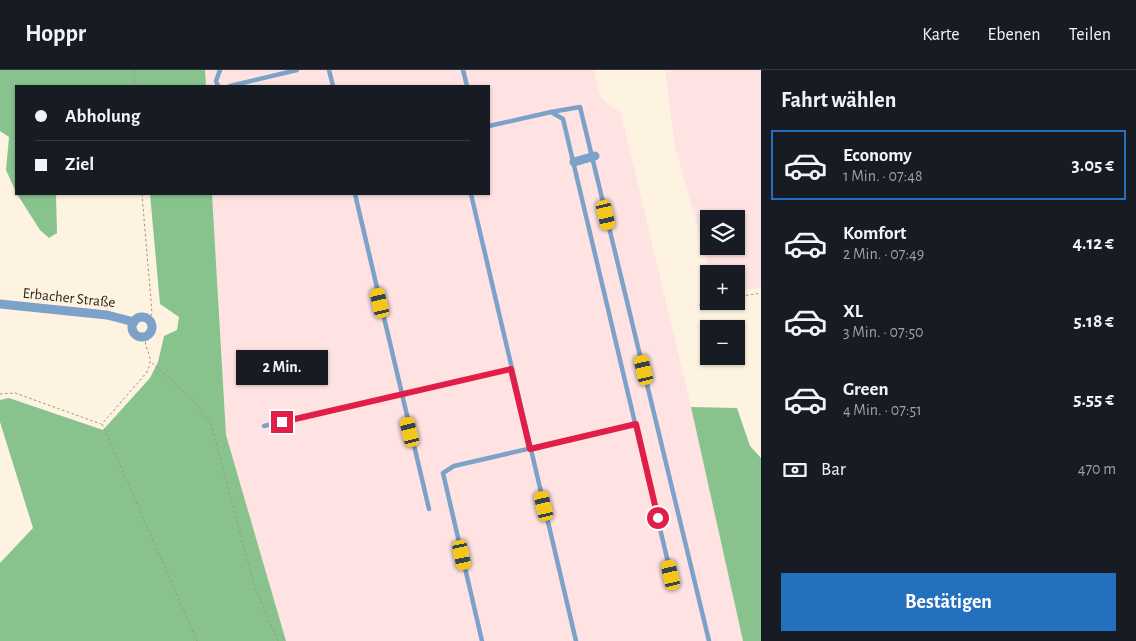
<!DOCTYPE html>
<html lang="de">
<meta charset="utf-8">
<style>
body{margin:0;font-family:"Alegreya Sans",sans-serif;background:#242831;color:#f1f3f6;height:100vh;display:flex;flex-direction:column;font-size:19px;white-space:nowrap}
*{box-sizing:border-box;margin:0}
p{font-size:16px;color:#9ea1a6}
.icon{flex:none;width:28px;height:28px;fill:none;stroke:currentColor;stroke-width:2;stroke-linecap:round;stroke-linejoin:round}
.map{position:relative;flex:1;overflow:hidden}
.side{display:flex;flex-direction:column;background:#171b24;width:375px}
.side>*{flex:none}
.hud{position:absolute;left:15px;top:15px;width:475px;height:110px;border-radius:0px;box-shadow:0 1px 4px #0004;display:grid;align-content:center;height:110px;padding:0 20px;background:#171b24}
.tools{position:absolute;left:700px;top:140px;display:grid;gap:10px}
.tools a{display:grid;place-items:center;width:45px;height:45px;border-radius:0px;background:#171b24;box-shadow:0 1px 4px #0004;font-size:25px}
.end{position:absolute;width:22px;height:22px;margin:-11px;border:6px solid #e11d48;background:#fff;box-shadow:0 0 0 2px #fff}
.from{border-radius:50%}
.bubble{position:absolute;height:35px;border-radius:0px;background:#171b24;box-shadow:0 1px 4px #0004;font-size:16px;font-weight:700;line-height:35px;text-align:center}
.car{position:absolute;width:15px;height:30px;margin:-15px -8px;border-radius:6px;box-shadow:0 0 4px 1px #0007;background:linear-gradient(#f5c518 24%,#345 0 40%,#f5c518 0 76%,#345 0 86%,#f5c518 0)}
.hud b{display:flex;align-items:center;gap:18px;height:48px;font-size:19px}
.hud b+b{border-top:1px solid #363941}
.hud i{width:12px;height:12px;background:#f1f3f6}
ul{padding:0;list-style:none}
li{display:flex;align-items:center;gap:15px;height:70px;margin:0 10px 8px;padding:0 10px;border:2px solid transparent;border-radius:0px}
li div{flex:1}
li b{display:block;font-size:19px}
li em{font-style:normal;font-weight:700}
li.active{border-color:#256fbf}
li>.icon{width:45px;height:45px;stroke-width:1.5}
h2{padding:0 20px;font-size:22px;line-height:60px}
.pay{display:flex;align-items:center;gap:12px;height:55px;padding:0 20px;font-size:19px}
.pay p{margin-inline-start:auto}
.action{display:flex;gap:10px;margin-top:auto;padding:10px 20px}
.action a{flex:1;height:58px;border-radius:0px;background:#256fbf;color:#fff;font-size:20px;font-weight:700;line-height:58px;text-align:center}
header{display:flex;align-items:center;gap:30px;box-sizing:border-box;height:70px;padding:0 25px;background:#171b24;border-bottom:1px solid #363941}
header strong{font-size:24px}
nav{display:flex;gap:28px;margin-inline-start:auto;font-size:18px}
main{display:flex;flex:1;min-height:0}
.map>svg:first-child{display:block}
.industrial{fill:#fee3e2;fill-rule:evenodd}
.forest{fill:#88c38e}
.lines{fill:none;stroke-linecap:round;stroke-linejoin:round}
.path{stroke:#9d9485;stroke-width:1;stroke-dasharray:2.5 2.5;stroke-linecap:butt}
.lane{stroke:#7da2c9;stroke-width:4.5}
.street{stroke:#7da2c9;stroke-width:9}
.route{stroke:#e11d48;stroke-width:6}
.labels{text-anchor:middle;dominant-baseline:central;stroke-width:4;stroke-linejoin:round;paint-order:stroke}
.street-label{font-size:15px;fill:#2c251a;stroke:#fef3e1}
</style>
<header>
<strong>Hoppr</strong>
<nav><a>Karte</a><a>Ebenen</a><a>Teilen</a></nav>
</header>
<main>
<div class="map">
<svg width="761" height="571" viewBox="0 0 761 571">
<rect width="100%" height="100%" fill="#fef3e1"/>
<g class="industrial">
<polygon points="205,0 594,0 601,29 621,43 691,337 743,571 286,571 226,365 212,124 489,124 489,16 206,16"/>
<path d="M665 0H761V217L736 222V204H711L675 77ZM709 149H736V176H709Z"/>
</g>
<g class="forest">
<polygon points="0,0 205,0 206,16 16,16 16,122 6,100 9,67 0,61"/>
<polygon points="17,124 56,124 57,163 49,168 40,160"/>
<polygon points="150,124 212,124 226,365 286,571 0,571 0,493 33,458 0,352 0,330 9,328 103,360 150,308 158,292 164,266 177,260 179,247 160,234"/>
<polygon points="691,337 737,338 750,376 761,388 761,571 743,571"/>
</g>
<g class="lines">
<g class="path">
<polyline points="134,0 134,16"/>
<polyline points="142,124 152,243 149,250"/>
<polyline points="736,227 761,223"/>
<polyline points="699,235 717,231"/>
<path d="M145 267C145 284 155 284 147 302L102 354 197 571"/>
<polyline points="152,293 194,331 211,354 254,515 278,571"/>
<polyline points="0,324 15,323 101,354"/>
</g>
<g class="lane">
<polyline points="329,0 333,16"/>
<polyline points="463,0 467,16"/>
<polyline points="218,16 216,11 220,0"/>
<polyline points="230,16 297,0"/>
<polyline points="551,42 580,37 709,571"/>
<polyline points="489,56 551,42 563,49 671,505"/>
<polyline points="355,124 429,439"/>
<polyline points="471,124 576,571"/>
<polyline points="264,356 511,299"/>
<polyline points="482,571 443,403 454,396 636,354"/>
</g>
<g class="street">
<polyline points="574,92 595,86"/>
<polyline points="0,234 107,245 134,252"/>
<circle cx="142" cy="257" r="10"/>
</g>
</g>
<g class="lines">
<polyline class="route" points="282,352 511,299 530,379 636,354 658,448"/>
</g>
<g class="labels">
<g class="street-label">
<text transform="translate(69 228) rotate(6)">Erbacher Straße</text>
</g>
</g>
</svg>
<div class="tools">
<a><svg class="icon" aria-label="layers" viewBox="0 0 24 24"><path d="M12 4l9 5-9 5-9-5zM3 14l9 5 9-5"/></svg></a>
<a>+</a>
<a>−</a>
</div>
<i class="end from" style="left:658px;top:448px"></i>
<i class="end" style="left:282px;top:352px"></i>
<div class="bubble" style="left:236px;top:280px;width:92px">2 Min.</div>
<i class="car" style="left:606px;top:145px;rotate:167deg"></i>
<i class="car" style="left:380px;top:233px;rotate:347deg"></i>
<i class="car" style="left:644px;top:300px;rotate:347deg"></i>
<i class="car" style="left:410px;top:362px;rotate:346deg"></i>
<i class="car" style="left:544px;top:436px;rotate:347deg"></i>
<i class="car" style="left:462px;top:485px;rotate:168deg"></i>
<i class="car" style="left:671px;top:505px;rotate:347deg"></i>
<div class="hud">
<b><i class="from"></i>Abholung</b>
<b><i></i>Ziel</b>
</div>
</div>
<section class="side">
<h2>Fahrt wählen</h2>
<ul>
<li class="active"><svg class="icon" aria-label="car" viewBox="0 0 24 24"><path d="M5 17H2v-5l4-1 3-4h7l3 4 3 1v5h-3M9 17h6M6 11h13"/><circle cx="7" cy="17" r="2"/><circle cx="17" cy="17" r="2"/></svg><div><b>Economy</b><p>1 Min. · 07:48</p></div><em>3.05 €</em></li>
<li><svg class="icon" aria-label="car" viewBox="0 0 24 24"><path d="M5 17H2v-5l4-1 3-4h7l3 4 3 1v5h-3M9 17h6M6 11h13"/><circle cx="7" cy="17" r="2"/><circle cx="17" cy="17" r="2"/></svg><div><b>Komfort</b><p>2 Min. · 07:49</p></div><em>4.12 €</em></li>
<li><svg class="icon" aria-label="car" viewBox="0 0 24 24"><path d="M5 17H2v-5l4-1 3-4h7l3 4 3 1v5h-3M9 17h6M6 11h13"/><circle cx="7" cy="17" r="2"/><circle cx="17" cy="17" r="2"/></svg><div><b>XL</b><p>3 Min. · 07:50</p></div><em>5.18 €</em></li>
<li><svg class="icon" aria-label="car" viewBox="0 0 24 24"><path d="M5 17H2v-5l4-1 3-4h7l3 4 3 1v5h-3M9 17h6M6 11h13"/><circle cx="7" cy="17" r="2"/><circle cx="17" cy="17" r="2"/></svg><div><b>Green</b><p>4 Min. · 07:51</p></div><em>5.55 €</em></li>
</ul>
<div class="pay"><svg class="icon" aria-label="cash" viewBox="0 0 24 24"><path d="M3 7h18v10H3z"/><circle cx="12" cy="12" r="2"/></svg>Bar<p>470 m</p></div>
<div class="action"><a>Bestätigen</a></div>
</section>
</main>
